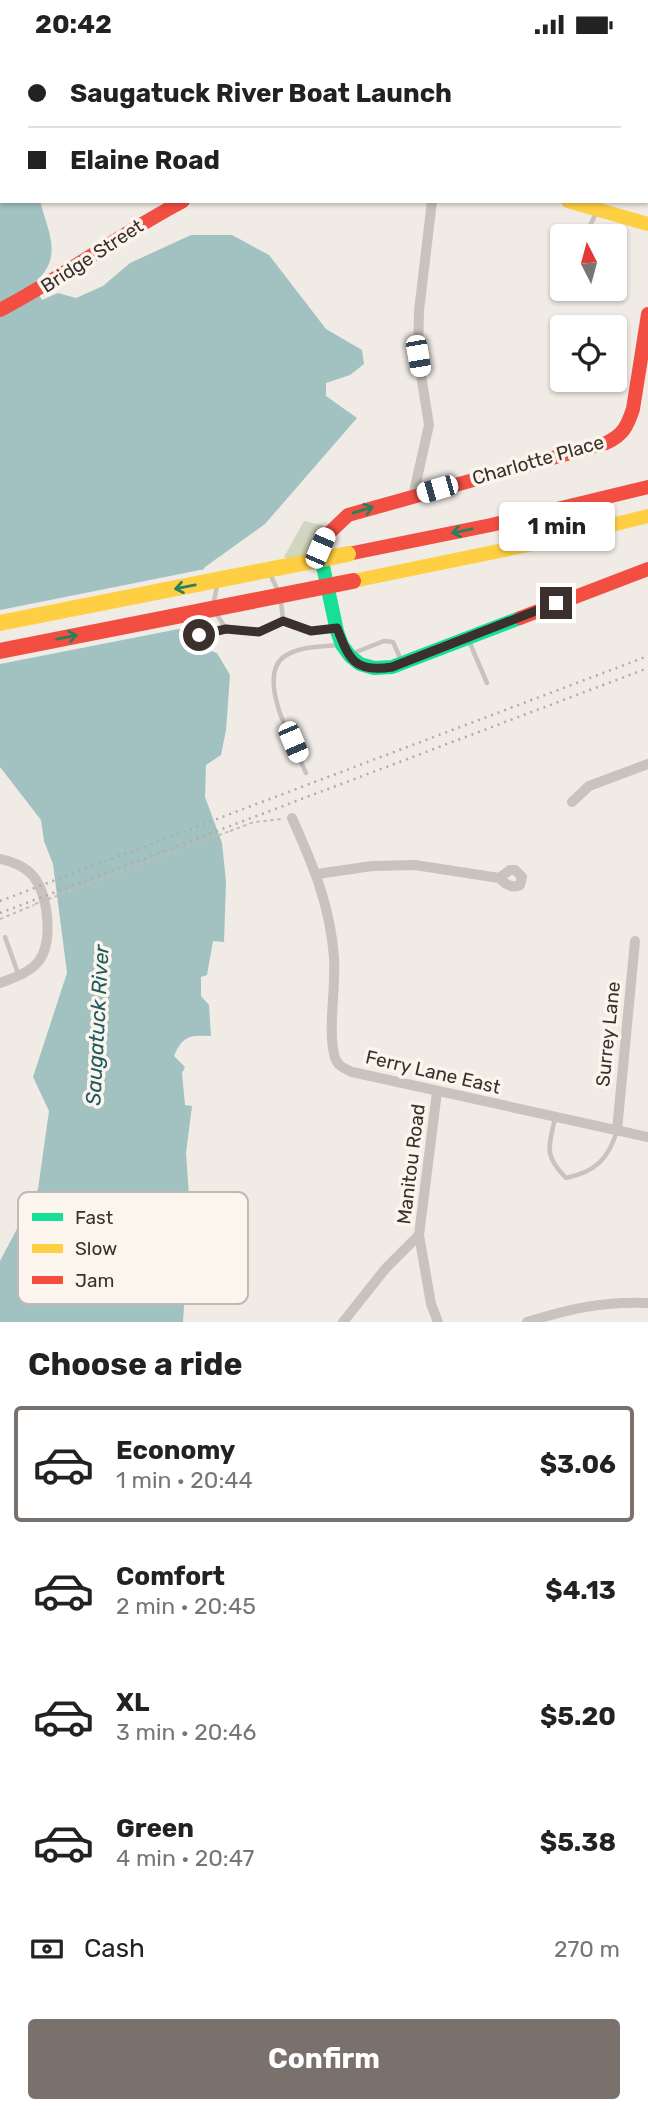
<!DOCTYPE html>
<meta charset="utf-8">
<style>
body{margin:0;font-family:Rubik,sans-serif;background:#f2f2f2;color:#222;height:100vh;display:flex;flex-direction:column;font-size:26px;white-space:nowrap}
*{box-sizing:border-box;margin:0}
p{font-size:23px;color:#767676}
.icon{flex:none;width:38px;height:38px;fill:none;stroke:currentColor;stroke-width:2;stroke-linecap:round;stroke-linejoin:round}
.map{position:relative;height:1273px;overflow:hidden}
.drawer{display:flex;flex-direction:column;background:#fff;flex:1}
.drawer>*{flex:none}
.banner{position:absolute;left:0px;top:0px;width:649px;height:154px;box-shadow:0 2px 5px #0004;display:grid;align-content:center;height:154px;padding:0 28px;background:#fff}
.needle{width:46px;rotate:354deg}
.buttons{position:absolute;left:550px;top:175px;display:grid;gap:14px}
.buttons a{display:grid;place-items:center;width:77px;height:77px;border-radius:7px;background:#fff;box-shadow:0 2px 5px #0004;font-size:35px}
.end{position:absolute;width:32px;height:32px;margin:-16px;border:9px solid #3b302b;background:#fff;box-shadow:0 0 0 4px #fff}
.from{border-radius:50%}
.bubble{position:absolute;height:49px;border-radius:7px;background:#fff;box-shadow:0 2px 5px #0004;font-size:23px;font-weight:700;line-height:49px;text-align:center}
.car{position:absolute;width:21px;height:42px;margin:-21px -10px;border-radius:9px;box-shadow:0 0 5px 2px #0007;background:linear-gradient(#fff 24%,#345 0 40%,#fff 0 76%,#345 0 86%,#fff 0)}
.banner b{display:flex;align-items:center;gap:24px;height:66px;font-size:26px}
.banner b+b{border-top:2px solid #e0e0e0}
.banner i{width:18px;height:18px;background:#222}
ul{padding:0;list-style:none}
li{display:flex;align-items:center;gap:21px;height:116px;margin:0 14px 10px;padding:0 14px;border:4px solid transparent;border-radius:7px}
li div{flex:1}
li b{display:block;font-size:26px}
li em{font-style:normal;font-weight:700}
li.selected{border-color:#7a716c}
li>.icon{width:63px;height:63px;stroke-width:1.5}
h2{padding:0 28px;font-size:32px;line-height:84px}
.pay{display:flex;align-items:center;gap:18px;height:77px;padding:0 28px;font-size:26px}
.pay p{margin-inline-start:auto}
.button{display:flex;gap:14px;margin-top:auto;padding:14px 28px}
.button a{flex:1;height:80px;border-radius:7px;background:#7a716c;color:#fff;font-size:28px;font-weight:700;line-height:80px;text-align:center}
.status{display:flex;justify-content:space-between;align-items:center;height:49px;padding:0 35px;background:#fff;direction:ltr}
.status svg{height:19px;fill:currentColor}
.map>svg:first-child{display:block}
.green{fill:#d1d6bf}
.water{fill:#a1c2c1}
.pier{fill:#f0ebe5}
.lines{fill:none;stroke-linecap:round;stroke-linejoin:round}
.path{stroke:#c2bbb6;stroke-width:2;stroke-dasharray:3.5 3.5;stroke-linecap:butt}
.lane{stroke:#c9c3be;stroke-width:4.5}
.street{stroke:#c9c3be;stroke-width:10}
.fast{stroke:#16e098;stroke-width:14}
.slow{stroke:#ffcf43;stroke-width:14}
.jam{stroke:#f24e42;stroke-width:14}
.rail{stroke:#b1aca8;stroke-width:2.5;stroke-dasharray:2 5;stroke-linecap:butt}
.path-bridge{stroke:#c2bbb6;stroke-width:2;stroke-dasharray:3.5 3.5;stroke-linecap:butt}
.slow-bridge{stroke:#ffcf43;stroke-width:16}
.jam-bridge{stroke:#f24e42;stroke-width:16}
.oneway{stroke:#2a7f5c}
.route{stroke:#3b302b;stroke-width:9}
.labels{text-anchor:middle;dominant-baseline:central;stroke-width:7;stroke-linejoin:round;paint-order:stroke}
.street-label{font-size:19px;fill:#3b302b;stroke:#fbf5ee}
.water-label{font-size:21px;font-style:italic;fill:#1f5a5e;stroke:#fbf5ee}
.key{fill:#fbf5ee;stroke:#c1bab4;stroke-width:2}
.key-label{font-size:19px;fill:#3b302b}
</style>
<div class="status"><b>20:42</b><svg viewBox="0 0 49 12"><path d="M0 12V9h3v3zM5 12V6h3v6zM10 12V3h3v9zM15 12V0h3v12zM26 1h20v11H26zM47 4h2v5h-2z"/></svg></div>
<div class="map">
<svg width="648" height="1273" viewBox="0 0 648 1273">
<rect width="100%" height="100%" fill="#f0ebe5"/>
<polygon class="green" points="304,472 338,480 330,490 324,510 294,512 284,508"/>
<path class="water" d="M0 0H7L2 2V152H40C49 186 64 209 33 235L42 251 58 244 76 249 103 237 130 214 191 186H232L269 206 326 280 362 301 364 315 350 326 326 334V347L357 369 265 475 205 518 185 550 194 596 217 604 230 626 226 681 221 706 206 716 205 748 222 794 226 833 224 893 213 892 207 926 201 928V947L209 956 211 987C190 986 183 986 174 1007L185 1018 182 1024 185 1056 192 1057 186 1104 190 1162 183 1273H0V1212L38 1140 49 1062 33 1028 67 924 62 885 53 815 44 792 41 771 0 718Z"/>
<polygon class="pier" points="210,519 189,551 194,577 0,615 0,561"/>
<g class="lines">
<g class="path">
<polyline points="230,782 254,773 283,770"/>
<polyline points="0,870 34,856"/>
</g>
<g class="lane">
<polyline points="490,2 490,0"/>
<polyline points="585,187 597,162"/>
<polyline points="555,243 564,240"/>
<polyline points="271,527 279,544"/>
<polyline points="281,552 283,572 311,582 332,579"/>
<polyline points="213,556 217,537"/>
<path d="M216 564 226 580C248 584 263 582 283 572"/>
<polyline points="199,586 226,580"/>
<polyline points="469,592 487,634"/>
<polyline points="351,605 384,592 393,593 401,611"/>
<path d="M306 724C295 699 254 627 285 607 300 597 321 598 338 596"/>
<polyline points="5,888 19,927"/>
<path d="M555 1069C549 1099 543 1105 566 1129 595 1123 609 1110 617 1081"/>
</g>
<g class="street">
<polyline points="351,2 351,0"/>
<polyline points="413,447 429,376 418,307 419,262 432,152"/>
<polyline points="572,753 589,737 648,715"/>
<path d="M292 769C313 816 330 856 334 908 336 938 328 979 334 1005 336 1016 343 1019 352 1023L648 1088"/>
<path d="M0 810C12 812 26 818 34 828 48 847 54 893 38 913 29 924 13 929 0 934"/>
<path d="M317 825 372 817 415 816 499 829 510 821H515L522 828 520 836C512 840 505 835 499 829"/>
<polyline points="437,1043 419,1186 431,1255 438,1273"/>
<polyline points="617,1081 635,892"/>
<polyline points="343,1273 386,1219 419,1186"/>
<path d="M527 1273C569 1260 603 1252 648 1254"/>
</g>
<polyline class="fast" points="325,488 321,508 337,582 342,596 350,607 360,615 374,619 392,618 520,569"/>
<g class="slow">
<polyline points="568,152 648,175"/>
<polyline points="353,532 538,494 648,467"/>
</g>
<g class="jam">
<path d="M0 261C63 228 120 185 183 152"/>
<path d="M325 488 348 466 606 394C623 386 627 378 633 360L648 265"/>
<polyline points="348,505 491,476 648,438"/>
<polyline points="520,569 648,520"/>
</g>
<g class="rail">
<polyline points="0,852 648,607"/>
<polyline points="0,864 648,619"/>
</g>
<polyline class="path-bridge" points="35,855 230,782"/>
<polyline class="slow-bridge" points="0,574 348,505"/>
<polyline class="jam-bridge" points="0,602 353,532"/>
</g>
<defs><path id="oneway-shaft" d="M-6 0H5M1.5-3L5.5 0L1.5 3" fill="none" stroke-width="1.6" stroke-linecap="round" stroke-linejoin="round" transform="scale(1.75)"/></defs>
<g class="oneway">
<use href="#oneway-shaft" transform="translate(363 461) rotate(-17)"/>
<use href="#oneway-shaft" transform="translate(462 482) rotate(168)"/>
<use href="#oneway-shaft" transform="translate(185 538) rotate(169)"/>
<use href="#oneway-shaft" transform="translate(67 588) rotate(-11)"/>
</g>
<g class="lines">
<path class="route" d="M199 586 226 580 259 583 283 572 311 582 337 579C349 610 354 624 392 618L556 554"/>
</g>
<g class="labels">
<g class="street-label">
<text transform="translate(92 207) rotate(-33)">Bridge Street</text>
<text transform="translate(538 411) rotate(-16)">Charlotte Place</text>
<text transform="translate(608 985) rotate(-84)">Surrey Lane</text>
<text transform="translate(433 1023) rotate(13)">Ferry Lane East</text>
<text transform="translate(411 1115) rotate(-83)">Manitou Road</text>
</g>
<g class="water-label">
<text transform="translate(97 976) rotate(-87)">Saugatuck River</text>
</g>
</g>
<rect x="18" y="1143" width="230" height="112" rx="10" class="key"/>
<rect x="32" y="1164" width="31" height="8" fill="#16e098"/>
<rect x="32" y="1195" width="31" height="9" fill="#ffcf43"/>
<rect x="32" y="1227" width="31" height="8" fill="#f24e42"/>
<g class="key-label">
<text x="75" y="1175">Fast</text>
<text x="75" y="1206">Slow</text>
<text x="75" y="1238">Jam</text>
</g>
</svg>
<div class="buttons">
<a><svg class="needle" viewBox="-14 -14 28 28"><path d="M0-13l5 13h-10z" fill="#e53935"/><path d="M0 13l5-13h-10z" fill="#767676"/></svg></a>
<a><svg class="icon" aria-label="locate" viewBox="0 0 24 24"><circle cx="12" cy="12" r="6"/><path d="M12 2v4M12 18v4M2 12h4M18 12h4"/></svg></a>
</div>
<i class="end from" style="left:199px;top:586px"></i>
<i class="end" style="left:556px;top:554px"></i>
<div class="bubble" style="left:499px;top:453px;width:116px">1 min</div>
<i class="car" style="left:418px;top:307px;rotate:170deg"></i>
<i class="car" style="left:437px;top:440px;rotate:254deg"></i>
<i class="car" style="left:320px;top:499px;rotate:23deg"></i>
<i class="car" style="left:293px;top:693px;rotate:157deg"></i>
<div class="banner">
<b><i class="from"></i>Saugatuck River Boat Launch</b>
<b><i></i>Elaine Road</b>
</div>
</div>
<section class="drawer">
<h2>Choose a ride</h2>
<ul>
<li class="selected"><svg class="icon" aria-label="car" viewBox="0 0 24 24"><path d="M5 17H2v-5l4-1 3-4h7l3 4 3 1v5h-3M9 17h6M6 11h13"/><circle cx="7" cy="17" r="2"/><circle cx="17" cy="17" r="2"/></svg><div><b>Economy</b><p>1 min · 20:44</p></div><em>$3.06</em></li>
<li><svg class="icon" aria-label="car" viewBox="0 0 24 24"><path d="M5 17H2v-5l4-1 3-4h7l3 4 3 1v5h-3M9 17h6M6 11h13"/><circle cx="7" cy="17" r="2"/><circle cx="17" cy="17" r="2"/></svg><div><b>Comfort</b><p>2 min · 20:45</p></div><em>$4.13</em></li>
<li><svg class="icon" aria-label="car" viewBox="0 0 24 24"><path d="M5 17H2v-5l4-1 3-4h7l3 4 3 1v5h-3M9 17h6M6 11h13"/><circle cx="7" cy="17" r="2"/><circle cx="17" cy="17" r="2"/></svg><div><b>XL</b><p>3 min · 20:46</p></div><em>$5.20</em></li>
<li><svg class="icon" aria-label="car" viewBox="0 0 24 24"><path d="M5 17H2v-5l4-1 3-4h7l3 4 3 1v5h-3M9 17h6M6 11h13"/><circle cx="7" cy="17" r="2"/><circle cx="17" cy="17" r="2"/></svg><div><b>Green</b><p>4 min · 20:47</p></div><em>$5.38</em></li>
</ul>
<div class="pay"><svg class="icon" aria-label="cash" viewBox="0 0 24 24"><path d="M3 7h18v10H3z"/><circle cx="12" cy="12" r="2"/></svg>Cash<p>270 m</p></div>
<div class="button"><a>Confirm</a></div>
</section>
